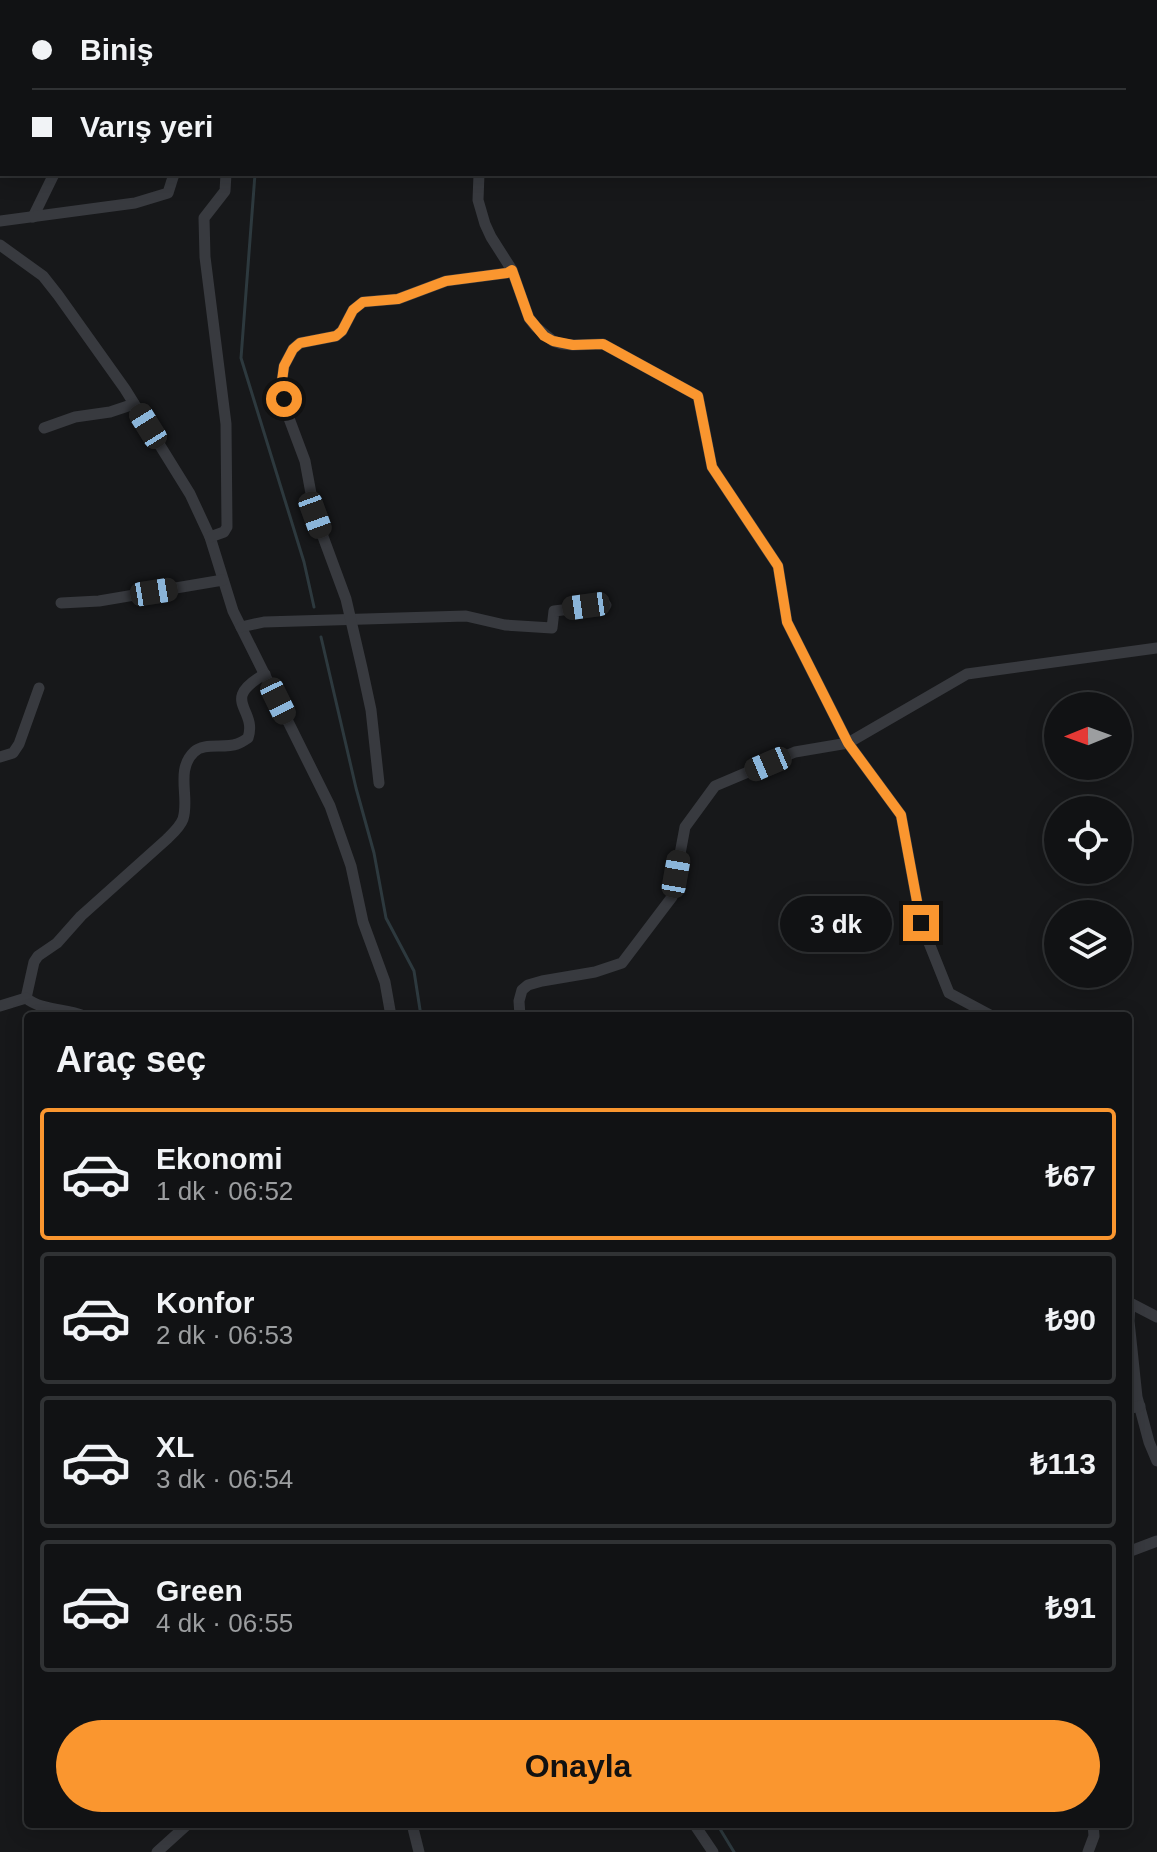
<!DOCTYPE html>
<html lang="tr">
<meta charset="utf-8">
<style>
body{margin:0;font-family:Helvetica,sans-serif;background:#1e2022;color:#f1f3f6;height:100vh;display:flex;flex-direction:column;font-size:30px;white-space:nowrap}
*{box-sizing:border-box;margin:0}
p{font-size:26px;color:#9c9ea0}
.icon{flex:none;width:44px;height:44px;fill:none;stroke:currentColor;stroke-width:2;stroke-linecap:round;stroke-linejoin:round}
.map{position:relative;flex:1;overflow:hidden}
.drawer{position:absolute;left:24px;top:1012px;width:1108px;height:816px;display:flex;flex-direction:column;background:#111214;border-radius:8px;box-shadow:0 4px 20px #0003,0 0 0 2px #303234}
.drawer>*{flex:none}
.top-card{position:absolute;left:0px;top:0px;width:1158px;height:176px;box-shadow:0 4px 20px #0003,0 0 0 2px #303234;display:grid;align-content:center;height:176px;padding:0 32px;background:#111214}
.needle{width:52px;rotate:269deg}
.buttons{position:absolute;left:1044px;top:692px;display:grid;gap:16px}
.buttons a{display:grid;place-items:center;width:88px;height:88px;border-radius:50%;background:#111214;box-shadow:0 4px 20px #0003,0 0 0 2px #303234;font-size:40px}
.end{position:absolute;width:36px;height:36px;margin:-18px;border:10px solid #fa962f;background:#111;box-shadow:0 0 0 4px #111}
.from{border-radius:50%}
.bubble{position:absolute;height:56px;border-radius:28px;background:#111214;box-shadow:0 4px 20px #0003,0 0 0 2px #303234;font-size:26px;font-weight:700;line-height:56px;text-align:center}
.car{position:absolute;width:24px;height:48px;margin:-24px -12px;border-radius:10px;box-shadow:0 0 6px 2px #0007;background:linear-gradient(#222 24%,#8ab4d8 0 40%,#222 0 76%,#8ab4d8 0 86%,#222 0)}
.top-card b{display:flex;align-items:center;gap:28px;height:76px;font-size:30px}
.top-card b+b{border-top:2px solid #303234}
.top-card i{width:20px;height:20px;background:#f1f3f6}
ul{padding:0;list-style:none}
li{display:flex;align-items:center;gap:24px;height:132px;margin:0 16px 12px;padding:0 16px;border:4px solid #303234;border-radius:8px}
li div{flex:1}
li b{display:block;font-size:30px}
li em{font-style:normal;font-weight:700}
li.active{border-color:#fa962f}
li>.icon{width:72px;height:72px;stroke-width:1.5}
h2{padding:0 32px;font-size:36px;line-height:96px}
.cta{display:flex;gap:16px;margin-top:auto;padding:16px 32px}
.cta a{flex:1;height:92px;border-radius:48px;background:#fa962f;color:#111;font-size:32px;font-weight:700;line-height:92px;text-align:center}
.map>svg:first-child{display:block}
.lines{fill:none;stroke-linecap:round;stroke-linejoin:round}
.stream{stroke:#2d393e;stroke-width:3}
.minor{stroke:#383a3f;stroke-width:11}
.major{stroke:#54585e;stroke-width:14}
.route{stroke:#fa962f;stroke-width:10}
</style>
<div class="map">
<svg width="1157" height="1852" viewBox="0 0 1157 1852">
<rect width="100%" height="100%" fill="#17181a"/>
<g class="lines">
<g class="stream">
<polyline points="217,0 218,2"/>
<polyline points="255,174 241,358 304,562 314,607"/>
<polyline points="321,637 356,788 374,853 386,918 414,971 421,1016"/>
<polyline points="717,1824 734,1852"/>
</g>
<g class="minor">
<polyline points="3,0 14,2"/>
<polyline points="134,0 134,2"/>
<polyline points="192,0 192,2"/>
<polyline points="1091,0 1103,2"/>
<polyline points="1156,10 1157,11"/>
<polyline points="1156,51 1157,52"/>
<polyline points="479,174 478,200 485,224 491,237 512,270 529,318 536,327 553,341 562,344 573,345 603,344 698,396 712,467 778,566 787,622 848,743 901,815 921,923 949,993 992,1016"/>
<polyline points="33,217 54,174"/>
<polyline points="0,221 135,203 168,193 174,174"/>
<polyline points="0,245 43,276 58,295 125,389 190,494 210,537 233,611 330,806 351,866 363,922 385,982 391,1016"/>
<polyline points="44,428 75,417 110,412 134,404"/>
<polyline points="210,537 224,532 227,527 226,424 205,257 204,218 225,191 226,174"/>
<polyline points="61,603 99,601 223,580"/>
<polyline points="241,627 264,622 466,616 505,625 552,628 554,611 606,605"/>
<polyline points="0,757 13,753 19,744 39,688"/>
<polyline points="379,783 371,710 362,668 346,599 315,515 305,461 287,413 281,388 284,366 293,349 300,343 336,336 342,331 353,310 363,302 398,299 446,281 507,273 512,270"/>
<path d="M26 998 34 962 38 956 57 943 81 916 167 839C173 833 180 827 183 819 190 798 175 770 194 752 204 742 224 749 237 744 240 743 245 740 248 738 258 708 218 701 265 674"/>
<path d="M0 1006 26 998C42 1011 65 1008 84 1016"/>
<polyline points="520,1016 519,1001 522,990 528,985 542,981 595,972 622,963 672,897 685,827 715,786 795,752 848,743 967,674 1157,648"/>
<polyline points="1128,1300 1130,1303 1157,1317"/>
<polyline points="1130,1303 1129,1321 1137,1397 1149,1442 1157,1461"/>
<polyline points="1128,1409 1140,1406"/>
<polyline points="1128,1552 1157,1541"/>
<polyline points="412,1824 419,1852"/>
<polyline points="694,1824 713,1852"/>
<polyline points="157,1852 188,1824"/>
<polyline points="1088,1852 1094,1836 1093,1824"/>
</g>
<g class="major">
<polyline points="282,0 282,2"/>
<polyline points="958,0 964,2"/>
<polyline points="1007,0 1012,2"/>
<polyline points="371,2 386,0"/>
<polyline points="436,2 446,0"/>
<polyline points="0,80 2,79"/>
<polyline points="1156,83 1157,84"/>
<polyline points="0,92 2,92"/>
<polyline points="1156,98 1157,99"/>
</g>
</g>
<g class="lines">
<polyline class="route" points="284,399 281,388 284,366 293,349 300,343 336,336 342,331 353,310 363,302 398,299 446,281 507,273 512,270 529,318 544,336 553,341 573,345 603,344 698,396 712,467 778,566 787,622 848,743 901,815 921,923"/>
</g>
</svg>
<div class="buttons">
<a><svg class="needle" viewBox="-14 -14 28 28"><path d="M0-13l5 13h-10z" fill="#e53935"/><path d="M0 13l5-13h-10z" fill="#9c9ea0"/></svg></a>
<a><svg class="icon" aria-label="locate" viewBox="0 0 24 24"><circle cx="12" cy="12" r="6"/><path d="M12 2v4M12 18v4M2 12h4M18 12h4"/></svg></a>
<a><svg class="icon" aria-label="layers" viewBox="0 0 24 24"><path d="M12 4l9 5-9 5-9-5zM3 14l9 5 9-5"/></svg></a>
</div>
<i class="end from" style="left:284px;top:399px"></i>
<i class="end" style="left:921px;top:923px"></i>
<div class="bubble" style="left:780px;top:896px;width:112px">3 dk</div>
<i class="car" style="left:148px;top:426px;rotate:328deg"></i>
<i class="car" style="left:315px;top:515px;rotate:160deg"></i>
<i class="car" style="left:154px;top:592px;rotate:81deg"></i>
<i class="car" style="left:586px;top:606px;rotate:262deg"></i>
<i class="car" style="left:278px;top:701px;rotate:154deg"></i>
<i class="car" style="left:768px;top:764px;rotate:247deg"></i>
<i class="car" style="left:676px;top:874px;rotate:10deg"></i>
<div class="top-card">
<b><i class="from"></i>Biniş</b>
<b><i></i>Varış yeri</b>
</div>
<section class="drawer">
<h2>Araç seç</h2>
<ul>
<li class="active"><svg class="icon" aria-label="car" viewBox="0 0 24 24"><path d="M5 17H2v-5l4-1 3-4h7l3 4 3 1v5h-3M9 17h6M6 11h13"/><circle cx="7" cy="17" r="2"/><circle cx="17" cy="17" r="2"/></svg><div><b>Ekonomi</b><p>1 dk · 06:52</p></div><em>₺67</em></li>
<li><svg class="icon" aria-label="car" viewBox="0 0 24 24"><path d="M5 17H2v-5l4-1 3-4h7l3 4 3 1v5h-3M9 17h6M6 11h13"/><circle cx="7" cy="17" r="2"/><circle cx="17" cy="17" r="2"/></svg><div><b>Konfor</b><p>2 dk · 06:53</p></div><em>₺90</em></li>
<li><svg class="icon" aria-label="car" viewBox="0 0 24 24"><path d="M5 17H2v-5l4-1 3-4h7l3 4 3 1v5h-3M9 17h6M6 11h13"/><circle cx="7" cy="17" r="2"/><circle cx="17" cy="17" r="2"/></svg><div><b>XL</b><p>3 dk · 06:54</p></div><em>₺113</em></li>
<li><svg class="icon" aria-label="car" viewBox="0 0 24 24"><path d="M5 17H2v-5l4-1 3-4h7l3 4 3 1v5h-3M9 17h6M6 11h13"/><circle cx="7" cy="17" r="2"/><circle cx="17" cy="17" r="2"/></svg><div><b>Green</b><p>4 dk · 06:55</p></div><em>₺91</em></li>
</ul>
<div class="cta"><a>Onayla</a></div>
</section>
</div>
